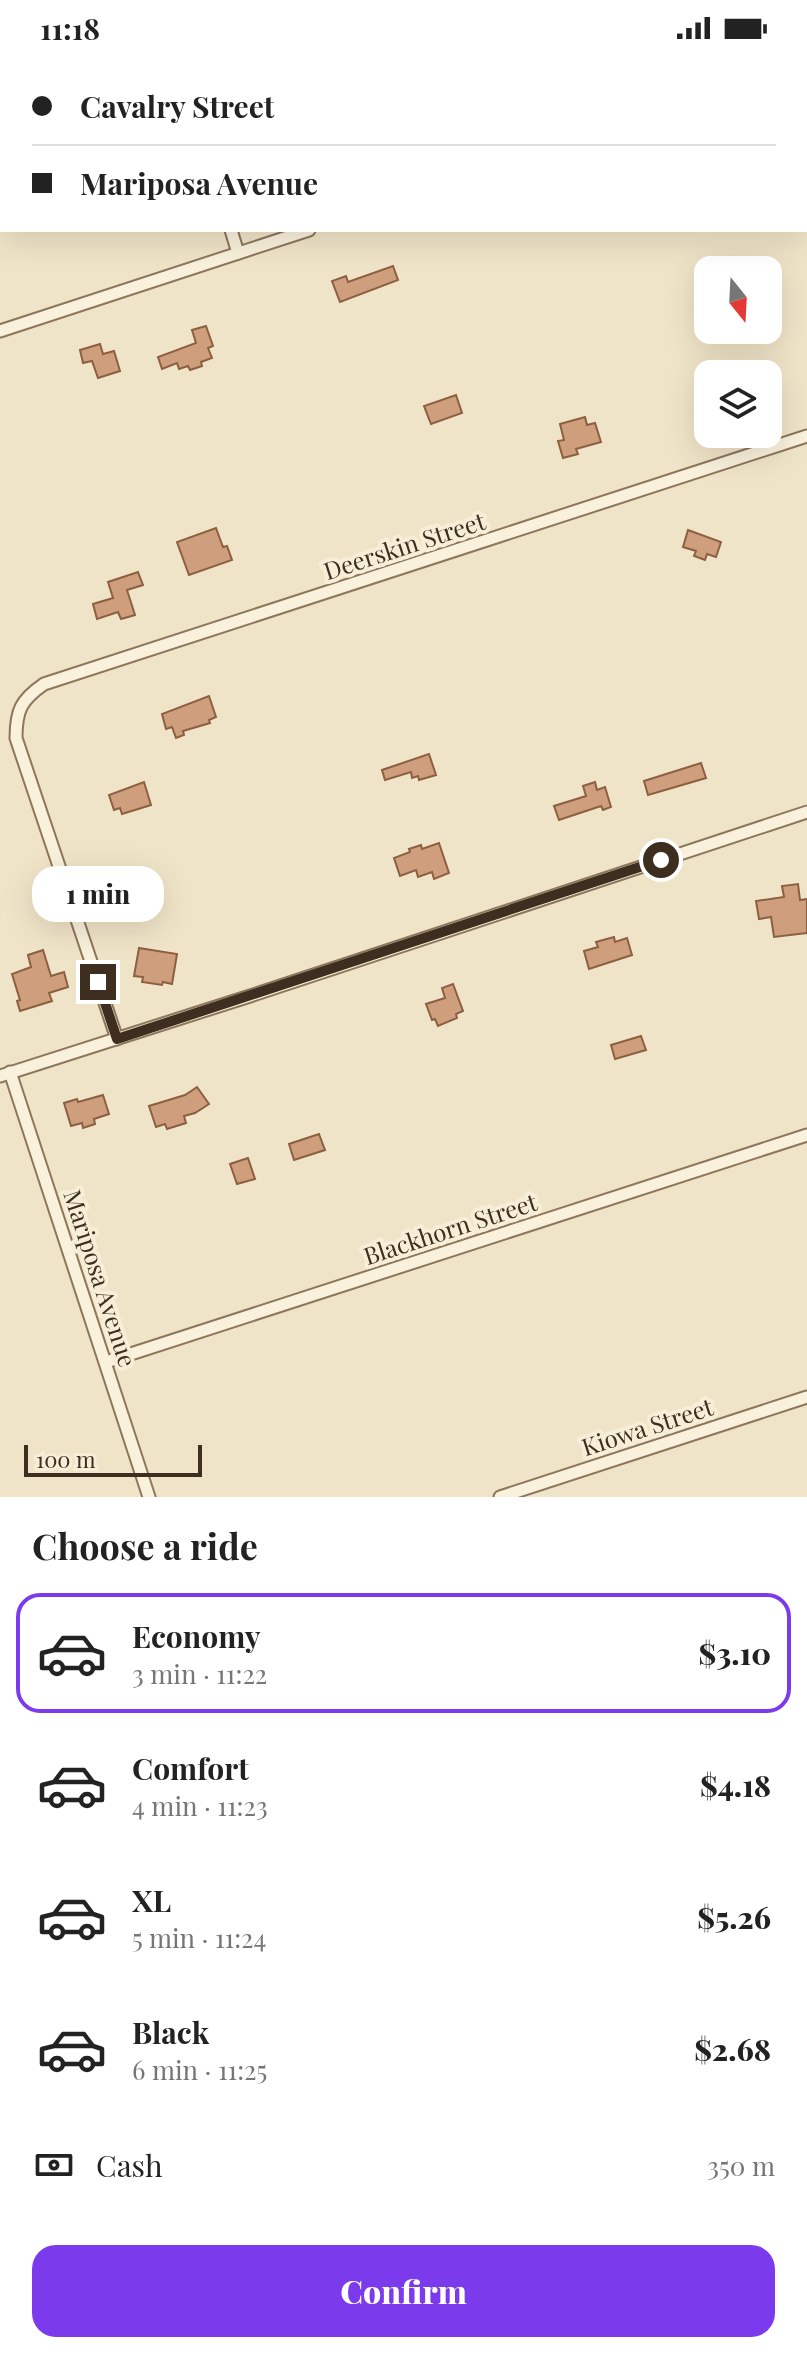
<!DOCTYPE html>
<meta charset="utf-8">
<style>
body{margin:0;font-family:"Playfair Display",serif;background:#f2f2f2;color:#222;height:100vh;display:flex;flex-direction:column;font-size:30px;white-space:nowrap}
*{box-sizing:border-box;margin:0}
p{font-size:26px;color:#767676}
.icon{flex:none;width:44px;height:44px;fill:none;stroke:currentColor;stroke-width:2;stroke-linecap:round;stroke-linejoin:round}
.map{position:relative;height:1441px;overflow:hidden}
.drawer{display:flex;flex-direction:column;background:#fff;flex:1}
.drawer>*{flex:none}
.guide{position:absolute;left:0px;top:0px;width:808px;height:176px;box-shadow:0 8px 32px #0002;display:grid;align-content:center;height:176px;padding:0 32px;background:#fff}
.needle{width:52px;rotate:162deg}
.fabs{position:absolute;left:694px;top:200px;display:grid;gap:16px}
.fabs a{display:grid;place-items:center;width:88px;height:88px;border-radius:16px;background:#fff;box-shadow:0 8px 32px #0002;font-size:40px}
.scale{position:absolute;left:24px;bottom:20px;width:178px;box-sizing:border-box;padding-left:8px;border:4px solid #3d2e20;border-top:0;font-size:22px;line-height:28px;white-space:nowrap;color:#3d2e20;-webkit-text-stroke:6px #f7eed8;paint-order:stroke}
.end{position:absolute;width:36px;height:36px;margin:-18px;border:10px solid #3d2e20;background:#fff;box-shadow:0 0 0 4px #fff}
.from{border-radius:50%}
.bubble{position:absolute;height:56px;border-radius:24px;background:#fff;box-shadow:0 8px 32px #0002;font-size:26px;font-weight:800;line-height:56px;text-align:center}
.guide b{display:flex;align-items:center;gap:28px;height:76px;font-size:30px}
.guide b+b{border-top:2px solid #e0e0e0}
.guide i{width:20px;height:20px;background:#222}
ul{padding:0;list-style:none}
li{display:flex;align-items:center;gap:24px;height:120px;margin:0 16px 12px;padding:0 16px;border:4px solid transparent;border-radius:24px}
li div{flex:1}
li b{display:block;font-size:30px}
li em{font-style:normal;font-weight:800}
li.selected{border-color:#7c3aed}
li>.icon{width:72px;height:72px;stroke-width:1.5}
h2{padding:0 32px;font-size:36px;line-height:96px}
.pay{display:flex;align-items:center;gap:20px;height:88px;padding:0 32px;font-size:30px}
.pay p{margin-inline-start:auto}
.primary-button{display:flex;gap:16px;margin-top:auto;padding:16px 32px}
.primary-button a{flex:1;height:92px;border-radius:24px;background:#7c3aed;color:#fff;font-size:32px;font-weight:800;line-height:92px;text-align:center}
.status{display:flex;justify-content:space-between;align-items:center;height:56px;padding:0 40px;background:#fff;direction:ltr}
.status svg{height:22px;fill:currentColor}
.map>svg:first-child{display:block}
.building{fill:#cf9f7d;stroke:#8d5f41;stroke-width:2}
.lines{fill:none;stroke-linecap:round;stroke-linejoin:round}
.minor-casing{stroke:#8d765c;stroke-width:15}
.minor{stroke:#faf1dc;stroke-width:11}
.route{stroke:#3d2e20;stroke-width:10}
.labels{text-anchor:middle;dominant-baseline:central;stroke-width:8;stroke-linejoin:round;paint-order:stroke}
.street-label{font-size:24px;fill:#3d2e20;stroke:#f7eed8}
</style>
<div class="status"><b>11:18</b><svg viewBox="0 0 49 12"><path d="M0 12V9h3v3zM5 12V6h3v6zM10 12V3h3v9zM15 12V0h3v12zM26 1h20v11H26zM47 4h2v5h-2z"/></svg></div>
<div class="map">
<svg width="807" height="1441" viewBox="0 0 807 1441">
<rect width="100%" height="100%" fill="#f0e4c8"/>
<g class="building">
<polygon points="393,210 398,224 340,246 332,225 346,220 348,226"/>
<polygon points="206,270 213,290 208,292 212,302 201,306 202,310 190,314 188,310 179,313 177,307 162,313 158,301 196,287 192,274"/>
<polygon points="100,288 103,298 114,295 120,315 98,322 92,305 83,307 80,294"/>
<polygon points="456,339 462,357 431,368 424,350"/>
<polygon points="585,361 587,369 595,367 601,386 576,393 578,398 563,402 558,385 564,384 560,368"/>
<polygon points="216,472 223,491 227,490 232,504 189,519 177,486"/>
<polygon points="688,474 721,486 716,501 707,498 705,504 694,500 696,495 683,491"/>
<polygon points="138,516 143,529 127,534 135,559 121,563 118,556 97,563 93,548 113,542 108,526"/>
<polygon points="209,640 216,661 209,664 210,667 183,675 184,679 176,682 172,671 166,673 162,658"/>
<polygon points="429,698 436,719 419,724 418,720 412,722 411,716 385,724 382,714"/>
<polygon points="701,707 706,722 648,739 644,725"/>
<polygon points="144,726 151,749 122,758 120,752 114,754 109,739"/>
<polygon points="595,726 597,734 605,731 611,751 603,754 601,750 559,764 554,750 586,740 583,730"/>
<polygon points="439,787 449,817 434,823 432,816 418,821 416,814 400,820 394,802 410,796 409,793 421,789 422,793"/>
<polygon points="798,828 800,844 807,843 807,877 774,881 771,861 759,863 756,845 784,841 782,830"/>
<polygon points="614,881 615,886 627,882 632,899 589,913 584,895 598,891 596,886"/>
<polygon points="139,892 177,898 172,928 163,926 162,929 142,926 143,921 134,920"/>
<polygon points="43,894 51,920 64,916 68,931 49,937 52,945 20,955 17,945 20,944 12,918 31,911 28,899"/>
<polygon points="453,928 463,955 456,958 457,962 438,970 435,963 432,964 426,948 445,942 442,932"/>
<polygon points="641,980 646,994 615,1003 611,989"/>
<polygon points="197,1031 209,1048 195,1057 184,1060 186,1067 167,1073 165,1068 156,1071 149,1050 185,1039"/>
<polygon points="103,1039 109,1058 94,1063 95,1068 83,1072 82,1067 71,1070 64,1047 77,1043 78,1046"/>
<polygon points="319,1078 325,1094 294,1104 289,1088"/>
<polygon points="248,1102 255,1123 237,1128 230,1108"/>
</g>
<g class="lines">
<g class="minor-casing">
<g id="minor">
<polyline points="174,0 175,2"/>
<polyline points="551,0 552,2"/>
<polyline points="806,11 807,11"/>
<polyline points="231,174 238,197"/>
<polyline points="0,275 309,174"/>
<path d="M117 983 16 682C16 654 21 644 44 628L807 380"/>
<polyline points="10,1016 149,1441"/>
<polyline points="0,1020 247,941 807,756"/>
<polyline points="106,1306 807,1079"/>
<polyline points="500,1441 807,1341"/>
</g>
</g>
<use href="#minor" class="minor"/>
</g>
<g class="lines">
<polyline class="route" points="98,926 117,983 661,804"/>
</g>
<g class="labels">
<g class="street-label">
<text transform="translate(404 489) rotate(-18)">Deerskin Street</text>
<text transform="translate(450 1172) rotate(-18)">Blackhorn Street</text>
<text transform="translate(101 1222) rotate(72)">Mariposa Avenue</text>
<text transform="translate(647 1370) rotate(-18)">Kiowa Street</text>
</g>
</g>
</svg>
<div class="fabs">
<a><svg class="needle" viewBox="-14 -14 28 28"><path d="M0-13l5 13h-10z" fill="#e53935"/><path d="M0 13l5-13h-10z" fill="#767676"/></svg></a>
<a><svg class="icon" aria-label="layers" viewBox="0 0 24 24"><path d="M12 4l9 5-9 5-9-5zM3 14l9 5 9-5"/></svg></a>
</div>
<div class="scale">100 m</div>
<i class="end from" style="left:661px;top:804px"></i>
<i class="end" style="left:98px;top:926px"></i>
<div class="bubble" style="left:32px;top:810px;width:132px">1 min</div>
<div class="guide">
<b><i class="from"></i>Cavalry Street</b>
<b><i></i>Mariposa Avenue</b>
</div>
</div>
<section class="drawer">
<h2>Choose a ride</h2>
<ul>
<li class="selected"><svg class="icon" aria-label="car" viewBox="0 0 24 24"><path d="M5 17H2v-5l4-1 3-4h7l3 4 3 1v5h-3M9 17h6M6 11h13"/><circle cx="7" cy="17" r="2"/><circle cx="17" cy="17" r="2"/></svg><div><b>Economy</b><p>3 min · 11:22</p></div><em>$3.10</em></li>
<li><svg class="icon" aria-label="car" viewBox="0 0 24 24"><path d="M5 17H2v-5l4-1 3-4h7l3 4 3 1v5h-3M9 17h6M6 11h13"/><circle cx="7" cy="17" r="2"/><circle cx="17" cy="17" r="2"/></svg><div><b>Comfort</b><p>4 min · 11:23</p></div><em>$4.18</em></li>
<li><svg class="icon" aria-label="car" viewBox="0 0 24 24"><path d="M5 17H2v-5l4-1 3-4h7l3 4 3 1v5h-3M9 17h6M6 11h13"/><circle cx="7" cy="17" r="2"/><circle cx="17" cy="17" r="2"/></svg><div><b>XL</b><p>5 min · 11:24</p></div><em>$5.26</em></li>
<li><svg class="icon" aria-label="car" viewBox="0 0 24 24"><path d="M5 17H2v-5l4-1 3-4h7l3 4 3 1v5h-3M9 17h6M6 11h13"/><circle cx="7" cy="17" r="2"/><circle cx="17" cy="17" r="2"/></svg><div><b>Black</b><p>6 min · 11:25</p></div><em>$2.68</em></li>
</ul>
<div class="pay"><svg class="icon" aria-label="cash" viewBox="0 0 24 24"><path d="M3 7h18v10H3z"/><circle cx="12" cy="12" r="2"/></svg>Cash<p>350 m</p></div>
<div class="primary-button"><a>Confirm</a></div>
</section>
